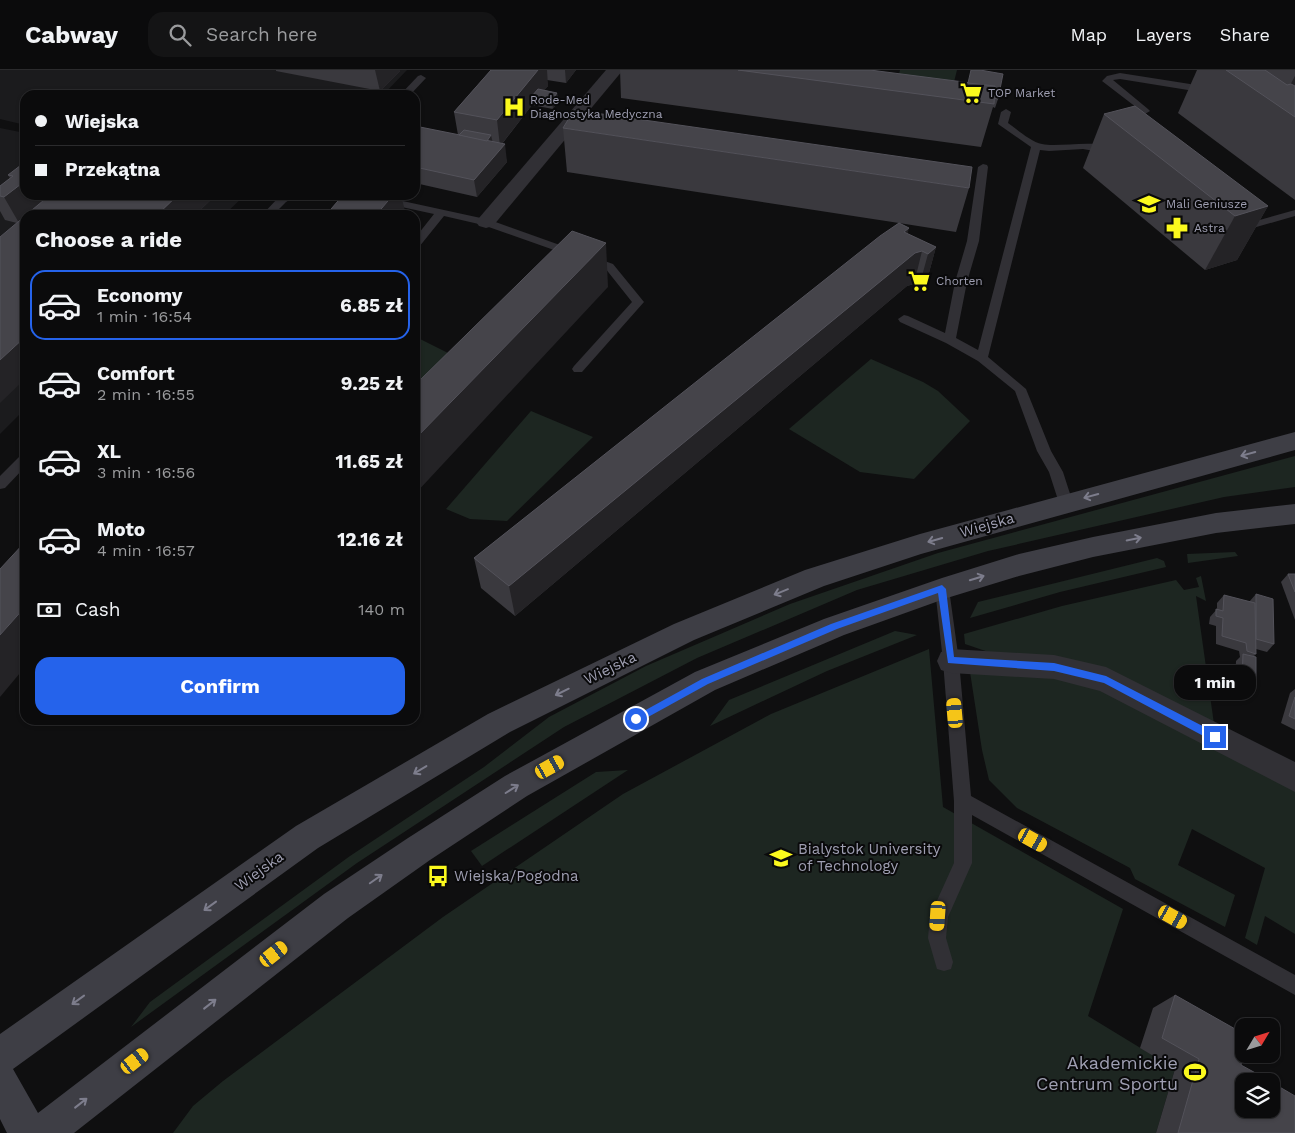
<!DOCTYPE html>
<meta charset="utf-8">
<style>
body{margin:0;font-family:"Work Sans",sans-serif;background:#141415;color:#f1f3f6;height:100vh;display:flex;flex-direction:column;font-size:19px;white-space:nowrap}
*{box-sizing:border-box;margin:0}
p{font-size:16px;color:#9a9b9d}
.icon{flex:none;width:28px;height:28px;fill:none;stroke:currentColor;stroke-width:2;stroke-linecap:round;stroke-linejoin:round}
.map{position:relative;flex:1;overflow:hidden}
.drawer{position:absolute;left:20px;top:140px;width:400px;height:515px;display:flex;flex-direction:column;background:#0b0b0c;border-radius:15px;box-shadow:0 1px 4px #0004,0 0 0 1px #2b2b2d}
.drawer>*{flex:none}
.banner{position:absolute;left:20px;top:20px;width:400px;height:110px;border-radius:15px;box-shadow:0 1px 4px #0004,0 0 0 1px #2b2b2d;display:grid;align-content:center;height:110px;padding:0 15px;background:#0b0b0c}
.needle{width:32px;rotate:52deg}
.tools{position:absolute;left:1235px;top:948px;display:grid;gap:10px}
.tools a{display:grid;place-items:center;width:45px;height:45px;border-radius:10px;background:#0b0b0c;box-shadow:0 1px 4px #0004,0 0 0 1px #2b2b2d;font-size:25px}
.end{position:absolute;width:22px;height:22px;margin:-11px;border:6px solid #2563eb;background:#fff;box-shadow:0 0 0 2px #fff}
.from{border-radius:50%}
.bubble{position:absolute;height:35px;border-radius:15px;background:#0b0b0c;box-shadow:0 1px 4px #0004,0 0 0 1px #2b2b2d;font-size:16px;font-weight:700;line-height:35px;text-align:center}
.car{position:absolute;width:15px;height:30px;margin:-15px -8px;border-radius:6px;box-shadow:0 0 4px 1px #0007;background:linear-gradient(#f5c518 24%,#345 0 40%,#f5c518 0 76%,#345 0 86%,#f5c518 0)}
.banner b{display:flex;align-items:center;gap:18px;height:48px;font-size:19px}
.banner b+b{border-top:1px solid #2b2b2d}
.banner i{width:12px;height:12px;background:#f1f3f6}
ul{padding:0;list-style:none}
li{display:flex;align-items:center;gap:15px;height:70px;margin:0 10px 8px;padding:0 5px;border:2px solid transparent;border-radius:15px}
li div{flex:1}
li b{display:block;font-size:19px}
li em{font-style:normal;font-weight:700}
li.current{border-color:#2563eb}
li>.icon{width:45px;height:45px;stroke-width:1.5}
h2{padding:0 15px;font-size:22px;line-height:60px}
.pay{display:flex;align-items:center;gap:12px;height:55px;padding:0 15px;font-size:19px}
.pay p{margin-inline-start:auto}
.action{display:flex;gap:10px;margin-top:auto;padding:10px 15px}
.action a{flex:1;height:58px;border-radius:15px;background:#2563eb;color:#fff;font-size:20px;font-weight:700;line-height:58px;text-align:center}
header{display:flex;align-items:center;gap:30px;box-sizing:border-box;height:70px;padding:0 25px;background:#0b0b0c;border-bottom:1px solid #2b2b2d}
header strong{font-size:24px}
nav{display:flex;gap:28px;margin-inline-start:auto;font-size:18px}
.search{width:350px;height:45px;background:#141415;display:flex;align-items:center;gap:12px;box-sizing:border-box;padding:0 18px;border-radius:15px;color:#9a9b9d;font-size:19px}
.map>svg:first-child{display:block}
.built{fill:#1b1b1d}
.green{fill:#1d2621}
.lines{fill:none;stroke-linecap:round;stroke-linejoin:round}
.lane{fill:#313035;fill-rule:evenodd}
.street{fill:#313035;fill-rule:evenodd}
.secondary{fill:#3e3e45;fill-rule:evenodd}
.wall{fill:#3a393e}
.shaded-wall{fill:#242326}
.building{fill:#45444a;stroke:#53525a}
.oneway{stroke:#7d7d8c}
.route{fill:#2563eb}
.labels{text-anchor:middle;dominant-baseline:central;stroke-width:4;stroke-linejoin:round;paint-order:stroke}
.far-poi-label{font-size:12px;fill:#9f9fb2;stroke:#0a0a0b;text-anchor:start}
.street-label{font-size:15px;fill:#9f9fb2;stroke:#0a0a0b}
.poi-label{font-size:15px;fill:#9f9fb2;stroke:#0a0a0b;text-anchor:start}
.near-poi-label{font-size:18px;fill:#9f9fb2;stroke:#0a0a0b;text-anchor:end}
</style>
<header>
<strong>Cabway</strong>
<div class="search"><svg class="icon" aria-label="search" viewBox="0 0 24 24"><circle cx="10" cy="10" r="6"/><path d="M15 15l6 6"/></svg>Search here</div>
<nav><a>Map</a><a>Layers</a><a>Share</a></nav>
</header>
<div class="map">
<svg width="1295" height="1063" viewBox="0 0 1295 1063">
<rect width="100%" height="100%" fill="#0f0f10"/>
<g class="built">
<polygon points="0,0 407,0 383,25 25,25 25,55 0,49"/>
<polygon points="0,58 25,63 25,125 245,125 224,145 25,145 25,339 0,364"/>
</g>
<g class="green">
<polygon points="900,0 957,0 953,16 898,8"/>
<polygon points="416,267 448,283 415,319 415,268"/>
<polygon points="871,289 923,312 938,321 970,351 914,409 860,402 789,359"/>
<polygon points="531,341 593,367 507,451 470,449 446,439"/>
<polygon points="1295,386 1295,417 1224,427 988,481 857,520 697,588 564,657 357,793 131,957 150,932 350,786 484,697 549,647 646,596 790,534 938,483"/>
<polygon points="1235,482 1238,486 1188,493 1187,484"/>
<polygon points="1157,488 1164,491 1166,497 1060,522 970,548 978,532"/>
<polygon points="1201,506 1206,531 1196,526 1214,654 1118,608 1000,586 965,574 964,564 1062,536 1176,510 1184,520 1199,517 1196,508"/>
<polygon points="895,561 917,565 827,601 710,656 729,630"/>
<polygon points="929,579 943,737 1123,839 1088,946 1175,999 1156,1063 173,1063 193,1036 223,1011 443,847 623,724 771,644"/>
<polygon points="970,602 1087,611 1295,717 1295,864 1265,846 1257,875 1245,868 1265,798 1192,759 1178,795 1235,825 1225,857 1135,809 1130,798 1017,738 989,710 982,680"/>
<polygon points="628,700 482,796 471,781 596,702"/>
</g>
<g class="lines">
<g class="lane">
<polygon points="1120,3 1190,14 1213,23 1208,26 1188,20 1120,9 1113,10 1148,39 1150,41 1145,44 1102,11 1107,6"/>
<polygon points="421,5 426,8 410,25 400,25 418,6"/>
<path d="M1006 39 1011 42 1008 53C1018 60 1031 72 1042 74 1061 78 1101 67 1116 81L1111 84 1083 79 1049 81 1040 80 988 287 1026 319 1051 381 1063 402 1073 433 1071 437 1066 438 1061 437 1059 433 1049 402 1037 381 1015 321 978 291 946 273 900 252 898 249 904 245 908 246 945 263 955 212 967 171 978 97 983 94 987 95 988 97 979 171 967 212 956 268 978 280 1031 77 998 54 1001 42Z"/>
<polygon points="284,125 298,125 286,132 273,145 262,145 278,128"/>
<polygon points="355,125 375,125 490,150 613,194 644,232 582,302 574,302 572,299 574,296 632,232 605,198 483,155 444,146 419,177 415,178 415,168 434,144 360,128"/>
<polygon points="1295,140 1295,146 1239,162 1234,159 1235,157"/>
<polygon points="25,384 25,397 5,418 0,419 0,406 20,386"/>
<polygon points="942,513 947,515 949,519 959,591 971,726 1295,905 1295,925 972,745 972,793 948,847 946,868 953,892 951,899 944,901 937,899 928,868 930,846 954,793 954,731 943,591 935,519 937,515"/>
</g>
<g class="street">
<polygon points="606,0 623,0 493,156 486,158 479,156 476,152 479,148"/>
<polygon points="951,579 1054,585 1106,597 1295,692 1295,722 1100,621 1054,609 951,603 941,600 937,591 941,582"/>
</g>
<polygon class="secondary" points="1295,362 1295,380 921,484 824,516 694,570 510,662 318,778 13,999 38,1043 324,824 408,768 505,706 695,602 824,549 942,508 1019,484 1093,467 1216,443 1295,434 1295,454 1216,463 1093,487 1019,506 947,528 844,565 715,620 527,726 430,790 348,848 74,1063 7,1063 0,1049 0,964 296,756 488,644 674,554 805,500 920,464"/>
</g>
<g class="wall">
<polygon points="276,0 400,0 400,1 380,21 276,1"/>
<polygon points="491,0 576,0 566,13 547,10 548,16 544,20 557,23 558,31 553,39 532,35 502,74 507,92 477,127 415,113 415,56 458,65 454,42"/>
<polygon points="620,0 870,0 998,29 995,38 993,37 981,77 621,28"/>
<polygon points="1197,0 1295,0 1295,130 1178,43"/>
<polygon points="1104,44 1268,136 1237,190 1205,200 1083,98"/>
<polygon points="563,58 969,118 956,162 899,153 907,164 936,177 927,210 919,217 914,214 907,216 515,546 481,518 474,488 899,153 567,102"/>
<polygon points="25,92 25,125 216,125 195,145 25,145 17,153 5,150 0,141 0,116 10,108 8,105"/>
<polygon points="1288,504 1295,504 1295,550 1281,512"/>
<polygon points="1256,524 1274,574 1267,582 1256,579 1256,584 1253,587 1256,613 1248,620 1235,617 1236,591 1240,587 1239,581 1216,574 1216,556 1209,554 1210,547 1217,539 1217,533 1224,525 1249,532"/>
<polygon points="1295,619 1295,660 1281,653 1290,623"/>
<polygon points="1175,925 1295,1063 1156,1063 1175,999 1140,978 1153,938"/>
</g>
<g class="shaded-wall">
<polygon points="375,0 400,0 400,1 380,21"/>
<polygon points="538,0 547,0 548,16 538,28 532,26 532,35 500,76 497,50"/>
<polygon points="565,0 576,0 566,13"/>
<polygon points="1295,6 1295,17 1288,19"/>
<polygon points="557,23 558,31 553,39 552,30"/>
<polygon points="491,65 493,74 480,78"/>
<polygon points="505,74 507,92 477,127 474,110"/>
<polygon points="25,111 25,125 53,125 29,145 25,145 25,148 19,153 4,127"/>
<polygon points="178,125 216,125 195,145 157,145"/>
<polygon points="393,125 401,125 406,145 376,145"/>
<polygon points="1268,136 1237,190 1205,200 1235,146"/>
<polygon points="909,158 901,191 904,162"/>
<polygon points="606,173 608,217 415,424 415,369"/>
<polygon points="936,177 927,210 919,217 928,184"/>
<polygon points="922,181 914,214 907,216 515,546 509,516 915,183"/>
<polygon points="25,267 25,309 0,333 0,290"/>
<polygon points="25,537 25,597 0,627 0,565"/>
</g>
<g class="building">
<polygon points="491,0 538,0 497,50 454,42"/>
<polygon points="738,0 870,0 995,16 994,34"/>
<polygon points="971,0 980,0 1003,4 998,29 994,28 995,16 968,13"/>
<polygon points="1226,0 1265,0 1287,15 1291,14 1295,16 1295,47"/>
<polygon points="538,19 557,23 552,30 532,26"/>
<polygon points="1135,36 1268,136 1235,146 1104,44"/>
<polygon points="574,40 972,97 969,118 563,58"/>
<polygon points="415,56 505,74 474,110 415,97"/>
<polygon points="464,60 491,65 487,71 459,65"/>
<polygon points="25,92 25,111 4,127 0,126 0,116 13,106 8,105"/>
<polygon points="50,125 178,125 157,145 26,145"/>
<polygon points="343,125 393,125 376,145 326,145"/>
<polygon points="25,146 25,267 0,290 0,167"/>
<polygon points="899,153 909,158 904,162 936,177 928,184 922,181 915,183 509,516 474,488 880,166"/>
<polygon points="572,161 606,173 415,369 415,315"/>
<polygon points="25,472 25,537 0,565 0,499"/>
<polygon points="1288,504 1295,504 1295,522"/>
<polygon points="1256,524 1273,529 1274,574 1256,569"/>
<polygon points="1224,525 1255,533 1256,584 1247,581 1246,573 1222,566 1223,548 1216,546 1216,539 1223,541"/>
<polygon points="1243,584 1256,587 1256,613 1242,609"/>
<polygon points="1295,627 1295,649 1289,646"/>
<polygon points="1175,925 1244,964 1244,984 1241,995 1270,1011 1244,1011 1244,1039 1271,1039 1271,1012 1295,1026 1295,1063 1178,1063 1199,989 1162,968"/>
</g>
<defs><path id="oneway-shaft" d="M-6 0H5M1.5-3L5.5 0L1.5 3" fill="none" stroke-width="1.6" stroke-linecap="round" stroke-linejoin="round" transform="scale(1.25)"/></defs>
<g class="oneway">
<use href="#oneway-shaft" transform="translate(1248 384) rotate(165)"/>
<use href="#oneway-shaft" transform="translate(1091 426) rotate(165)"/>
<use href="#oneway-shaft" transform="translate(1134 469) rotate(-11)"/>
<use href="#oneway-shaft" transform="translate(935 470) rotate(164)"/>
<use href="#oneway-shaft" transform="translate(977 508) rotate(-17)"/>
<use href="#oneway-shaft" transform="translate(781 522) rotate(158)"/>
<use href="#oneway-shaft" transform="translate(562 622) rotate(154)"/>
<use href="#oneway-shaft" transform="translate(420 700) rotate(149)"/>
<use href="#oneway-shaft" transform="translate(512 719) rotate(-32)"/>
<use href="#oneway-shaft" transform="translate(376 809) rotate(-35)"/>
<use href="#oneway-shaft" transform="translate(210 836) rotate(144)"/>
<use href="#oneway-shaft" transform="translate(78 930) rotate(144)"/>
<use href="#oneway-shaft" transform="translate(210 934) rotate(-38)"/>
<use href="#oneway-shaft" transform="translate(81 1033) rotate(-38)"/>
</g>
<polygon class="route" points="942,515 946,519 954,587 1054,593 1106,606 1218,664 1218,670 1211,670 1104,613 1054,601 948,593 938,523 837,559 708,614 639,652 633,652 632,649 633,647 702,609 831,554"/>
<defs>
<g id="supermarket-bare" transform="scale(1.725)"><path d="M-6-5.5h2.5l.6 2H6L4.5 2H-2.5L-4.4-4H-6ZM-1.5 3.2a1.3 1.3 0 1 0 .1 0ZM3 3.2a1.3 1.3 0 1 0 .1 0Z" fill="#fbf91d" stroke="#0a0a0b" stroke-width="2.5" paint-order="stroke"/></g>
<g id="hospital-bare" transform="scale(1.725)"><path d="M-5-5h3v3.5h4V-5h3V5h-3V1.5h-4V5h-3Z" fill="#fbf91d" stroke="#0a0a0b" stroke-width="2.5" paint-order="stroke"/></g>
<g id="school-bare" transform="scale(1.725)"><path d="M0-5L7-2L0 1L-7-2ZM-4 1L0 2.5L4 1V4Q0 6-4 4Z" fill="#fbf91d" stroke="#0a0a0b" stroke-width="2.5" paint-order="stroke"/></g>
<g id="pharmacy-bare" transform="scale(1.725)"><path d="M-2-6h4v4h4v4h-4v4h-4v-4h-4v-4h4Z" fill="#fbf91d" stroke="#0a0a0b" stroke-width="2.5" paint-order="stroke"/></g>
<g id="university-bare" transform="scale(1.725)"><path d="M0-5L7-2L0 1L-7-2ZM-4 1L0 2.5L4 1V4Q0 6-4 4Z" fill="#fbf91d" stroke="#0a0a0b" stroke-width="2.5" paint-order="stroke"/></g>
<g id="bus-bare" transform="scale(1.725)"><path d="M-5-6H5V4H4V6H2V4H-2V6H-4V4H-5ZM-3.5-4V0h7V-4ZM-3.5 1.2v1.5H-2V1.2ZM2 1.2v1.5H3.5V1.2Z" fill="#fbf91d" stroke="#0a0a0b" stroke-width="2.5" paint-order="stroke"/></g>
<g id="stadium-bare" transform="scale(1.725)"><path d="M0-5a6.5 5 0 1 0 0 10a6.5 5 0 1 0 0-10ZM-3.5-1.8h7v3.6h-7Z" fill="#fbf91d" stroke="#0a0a0b" stroke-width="2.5" paint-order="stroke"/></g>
</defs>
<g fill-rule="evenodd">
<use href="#supermarket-bare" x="971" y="23"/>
<use href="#hospital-bare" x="514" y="37"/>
<use href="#school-bare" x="1149" y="134"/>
<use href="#pharmacy-bare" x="1177" y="158"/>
<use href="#supermarket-bare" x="919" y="211"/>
<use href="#university-bare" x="781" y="788"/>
<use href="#bus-bare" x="438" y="806"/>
<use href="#stadium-bare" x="1195" y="1002"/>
</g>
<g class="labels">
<g class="far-poi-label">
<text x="988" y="23">TOP Market</text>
<text x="530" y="30">Rode-Med<tspan x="530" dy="14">Diagnostyka Medyczna</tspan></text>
<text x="1166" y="134">Mali Geniusze</text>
<text x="1194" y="158">Astra</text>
<text x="936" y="211">Chorten</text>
</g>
<g class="street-label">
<text transform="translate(987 455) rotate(-16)">Wiejska</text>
<text transform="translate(610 598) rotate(-26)">Wiejska</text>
<text transform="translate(259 801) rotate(-36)">Wiejska</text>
</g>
<g class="poi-label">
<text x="798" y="779">Bialystok University<tspan x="798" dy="17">of Technology</tspan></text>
<text x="454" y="806">Wiejska/Pogodna</text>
</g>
<g class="near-poi-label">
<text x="1178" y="992">Akademickie<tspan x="1178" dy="21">Centrum Sportu</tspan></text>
</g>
</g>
</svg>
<div class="tools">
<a><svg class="needle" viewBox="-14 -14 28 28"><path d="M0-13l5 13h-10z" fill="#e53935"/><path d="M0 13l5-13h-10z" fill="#9a9b9d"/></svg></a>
<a><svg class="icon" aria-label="layers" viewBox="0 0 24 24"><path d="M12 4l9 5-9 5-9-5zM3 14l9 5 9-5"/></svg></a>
</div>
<i class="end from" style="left:636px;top:649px"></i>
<i class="end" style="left:1215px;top:667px"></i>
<div class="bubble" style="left:1174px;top:595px;width:82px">1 min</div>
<i class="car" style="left:955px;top:643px;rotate:355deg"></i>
<i class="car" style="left:550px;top:697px;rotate:61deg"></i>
<i class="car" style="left:1033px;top:770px;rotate:119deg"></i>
<i class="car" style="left:938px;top:846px;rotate:184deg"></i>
<i class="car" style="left:1173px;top:847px;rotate:119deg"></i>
<i class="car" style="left:274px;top:884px;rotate:52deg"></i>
<i class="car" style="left:135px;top:991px;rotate:52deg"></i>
<div class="banner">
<b><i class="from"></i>Wiejska</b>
<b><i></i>Przekątna</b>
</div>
<section class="drawer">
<h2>Choose a ride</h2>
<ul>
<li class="current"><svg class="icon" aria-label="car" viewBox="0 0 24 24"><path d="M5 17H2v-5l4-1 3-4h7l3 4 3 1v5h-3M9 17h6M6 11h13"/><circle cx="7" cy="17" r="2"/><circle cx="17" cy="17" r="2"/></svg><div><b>Economy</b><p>1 min · 16:54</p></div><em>6.85 zł</em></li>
<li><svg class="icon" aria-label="car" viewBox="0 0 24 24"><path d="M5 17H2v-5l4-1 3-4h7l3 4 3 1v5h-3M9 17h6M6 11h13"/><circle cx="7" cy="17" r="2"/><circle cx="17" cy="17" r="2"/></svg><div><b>Comfort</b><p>2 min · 16:55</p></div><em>9.25 zł</em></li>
<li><svg class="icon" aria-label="car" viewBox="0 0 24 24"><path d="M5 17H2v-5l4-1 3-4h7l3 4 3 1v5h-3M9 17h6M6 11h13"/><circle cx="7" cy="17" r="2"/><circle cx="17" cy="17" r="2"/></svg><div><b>XL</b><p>3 min · 16:56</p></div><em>11.65 zł</em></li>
<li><svg class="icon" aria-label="car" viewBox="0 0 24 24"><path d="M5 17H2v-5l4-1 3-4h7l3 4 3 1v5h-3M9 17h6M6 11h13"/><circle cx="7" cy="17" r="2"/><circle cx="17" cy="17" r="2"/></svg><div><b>Moto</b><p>4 min · 16:57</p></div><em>12.16 zł</em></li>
</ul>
<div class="pay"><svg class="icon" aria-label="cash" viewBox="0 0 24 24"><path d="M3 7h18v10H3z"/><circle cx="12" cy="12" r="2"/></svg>Cash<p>140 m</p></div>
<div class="action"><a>Confirm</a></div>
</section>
</div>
